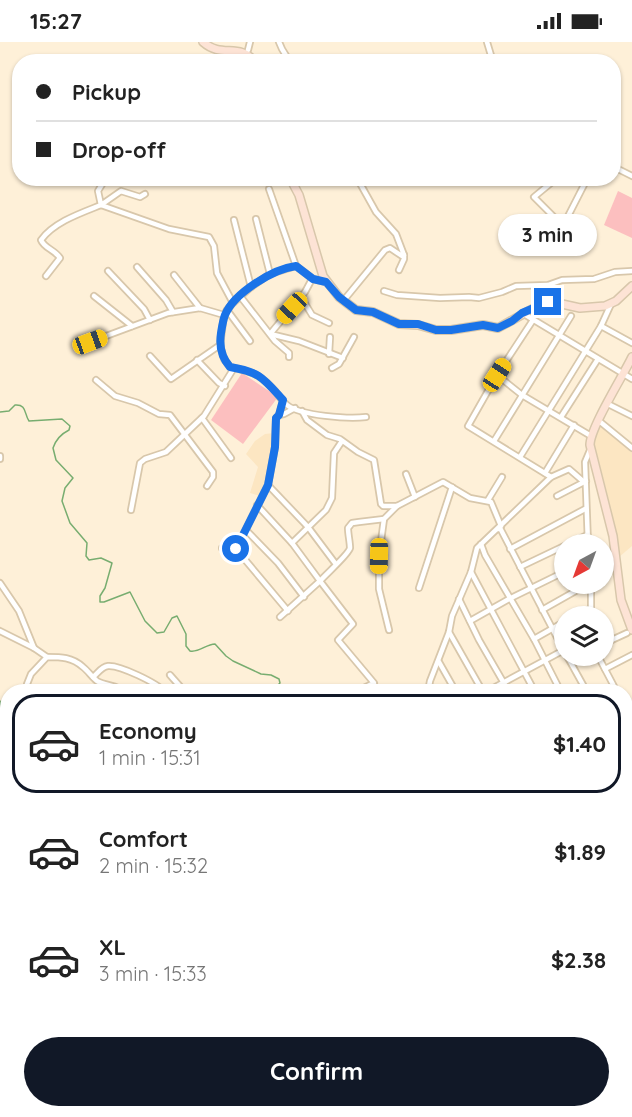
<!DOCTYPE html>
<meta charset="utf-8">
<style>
body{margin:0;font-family:Quicksand,sans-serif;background:#f2f2f2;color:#222;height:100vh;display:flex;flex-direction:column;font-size:22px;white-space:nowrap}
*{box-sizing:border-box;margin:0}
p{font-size:20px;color:#767676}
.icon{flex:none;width:33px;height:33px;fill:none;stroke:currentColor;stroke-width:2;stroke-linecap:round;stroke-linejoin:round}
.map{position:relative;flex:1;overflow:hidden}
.drawer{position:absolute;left:0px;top:642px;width:633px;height:434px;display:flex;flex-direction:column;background:#fff;border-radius:24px 24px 0 0;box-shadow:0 2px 4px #0004}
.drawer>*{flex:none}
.hud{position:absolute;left:12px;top:12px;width:609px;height:132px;border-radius:24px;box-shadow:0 2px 4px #0004;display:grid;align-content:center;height:132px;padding:0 24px;background:#fff}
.needle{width:39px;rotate:221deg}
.controls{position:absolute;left:554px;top:492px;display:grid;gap:12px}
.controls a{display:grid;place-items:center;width:60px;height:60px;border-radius:50%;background:#fff;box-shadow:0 2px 4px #0004;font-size:30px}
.end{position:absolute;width:27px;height:27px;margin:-14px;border:8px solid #1a73e8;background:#fff;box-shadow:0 0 0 3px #fff}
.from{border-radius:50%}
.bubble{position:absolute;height:42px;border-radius:21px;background:#fff;box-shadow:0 2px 4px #0004;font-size:20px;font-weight:700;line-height:42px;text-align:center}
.car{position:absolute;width:18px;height:36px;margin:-18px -9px;border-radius:8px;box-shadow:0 0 4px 2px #0007;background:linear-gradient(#f5c518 24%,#345 0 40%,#f5c518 0 76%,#345 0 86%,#f5c518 0)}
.hud b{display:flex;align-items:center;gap:21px;height:57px;font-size:22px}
.hud b+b{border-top:2px solid #e0e0e0}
.hud i{width:15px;height:15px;background:#222}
ul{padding:10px 0 0;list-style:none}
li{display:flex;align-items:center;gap:18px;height:99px;margin:0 12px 9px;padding:0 12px;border:3px solid transparent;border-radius:24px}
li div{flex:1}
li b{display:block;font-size:22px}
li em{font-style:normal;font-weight:700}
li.current{border-color:#111827}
li>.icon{width:54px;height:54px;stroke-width:1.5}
.button{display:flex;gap:12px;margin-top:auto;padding:12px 24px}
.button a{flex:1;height:69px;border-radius:36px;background:#111827;color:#fff;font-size:24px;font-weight:700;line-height:69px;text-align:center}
.status{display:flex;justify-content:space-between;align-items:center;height:42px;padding:0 30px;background:#fff;direction:ltr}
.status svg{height:16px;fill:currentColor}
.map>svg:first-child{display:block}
.built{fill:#fce6c2}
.green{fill:#fcbfbf}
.forest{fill:#ec9798}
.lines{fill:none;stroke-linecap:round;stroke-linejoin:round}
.stream{stroke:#78ad70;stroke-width:1.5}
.street-casing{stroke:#d8c7ab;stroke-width:8}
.secondary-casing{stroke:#d8c7ab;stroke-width:10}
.street{stroke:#fff;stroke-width:4.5}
.secondary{stroke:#fde3d5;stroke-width:7}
.route{stroke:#1a73e8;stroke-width:8}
</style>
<div class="status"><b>15:27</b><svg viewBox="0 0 49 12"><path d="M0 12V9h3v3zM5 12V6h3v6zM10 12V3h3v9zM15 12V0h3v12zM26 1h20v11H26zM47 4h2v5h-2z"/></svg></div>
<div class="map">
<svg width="632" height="1075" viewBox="0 0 632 1075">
<rect width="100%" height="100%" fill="#fef0d8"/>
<g class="built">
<polygon points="600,381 632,408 632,504 619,515 609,459 594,400"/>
<polygon points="274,391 273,412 269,435 260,454 250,451 258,425 246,412 255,399 265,392"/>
</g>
<g class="green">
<polygon points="618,149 632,156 632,196 604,183"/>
<polygon points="242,331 278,355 243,402 211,378"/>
<polygon points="254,1068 287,1068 290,1074 256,1075"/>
</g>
<polygon class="forest" points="406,1068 463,1068 462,1075 434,1075 431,1071 423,1072 424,1075 408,1075 404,1073"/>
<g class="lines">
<g class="stream">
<path d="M0 370 9 369 15 363C27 362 24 372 29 379L62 377 70 384 69 388C61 392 56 397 53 406L56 418 73 436 65 446 62 459 70 481 87 501 86 514 89 518 101 516 112 521 105 546 100 554V560H104L130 550 145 579 157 591 164 590 172 576 177 574 186 592V604L190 609C199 611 206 602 215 602L226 614 233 619 261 632 271 633 279 637 280 641 271 650"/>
<polyline points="307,650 308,647 314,650"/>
<polyline points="0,659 8,695"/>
<polyline points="626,988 632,987"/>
<polyline points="626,1028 632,1022"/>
<polyline points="626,1040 632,1046"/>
<polyline points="97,1075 98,1068"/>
</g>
<g class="street-casing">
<g id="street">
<polyline points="279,0 282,7 290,20"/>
<polyline points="487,0 493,20"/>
<polyline points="248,8 250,0"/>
<polyline points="614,125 632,134"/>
<polyline points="106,136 98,149 101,163 121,149 140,155 145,152"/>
<polyline points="557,136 534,155 563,184 586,139"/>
<polyline points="573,136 579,140 590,136"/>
<polyline points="269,147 296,224"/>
<polyline points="256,177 270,232"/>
<polyline points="234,178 251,245"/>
<polyline points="137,225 166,258 173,270"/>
<polyline points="399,228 404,217 404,213"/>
<polyline points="108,229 144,267 150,278"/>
<polyline points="174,233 200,266"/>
<path d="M46 234 60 216C55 208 44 206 41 198 54 180 81 171 101 163L169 187 209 195 214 204 217 231 233 261"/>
<polyline points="312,237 305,250 270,292 299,299 343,316"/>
<path d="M326 240 313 237 296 224 270 232 251 245 233 261 227 268 224 273 220 303 224 317 230 325C252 330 259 331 275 349 278 353 282 359 287 363 301 374 349 377 366 375"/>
<polyline points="384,249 397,253 440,256 469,255 479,256 502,250 516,244 548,243 562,238 594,237 615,230 632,229"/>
<polyline points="94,254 132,284"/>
<polyline points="240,254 275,299 289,311 289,315"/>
<polyline points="301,255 312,273 329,281"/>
<polyline points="344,258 385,208 390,206 402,214 404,213 396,192 376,170 357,136"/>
<polyline points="227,268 250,299"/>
<polyline points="524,272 632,337"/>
<polyline points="533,278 497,333 468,384 551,435"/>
<polyline points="601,284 632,301"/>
<polyline points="90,300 168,271 200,266 224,273"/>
<polyline points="329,312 330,295"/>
<polyline points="150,314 171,337 220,303"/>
<polyline points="197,318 219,341 225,344"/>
<polyline points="332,326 339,322 354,295"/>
<polyline points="497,333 522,353 591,394"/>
<polyline points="96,338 115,354 138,361 159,372 170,373 213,430 213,435 207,444"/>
<polyline points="608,362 632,374"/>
<polyline points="302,369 307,378 327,393 340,397 358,410 374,418 381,462 383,464 397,464 443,440 470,456 491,460 501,484"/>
<polyline points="279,373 284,372 295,366"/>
<polyline points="561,375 598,317"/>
<polyline points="202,376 231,416"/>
<polyline points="598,378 632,406"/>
<polyline points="494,399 571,274"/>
<polyline points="0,414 0,417"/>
<polyline points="520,415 601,284 611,262"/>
<polyline points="545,431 574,383"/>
<polyline points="406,432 415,455"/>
<polyline points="268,443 308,485 335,521"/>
<polyline points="557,454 586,439"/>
<polyline points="488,458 502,435"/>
<polyline points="257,463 292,501 320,539 280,575"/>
<polyline points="131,468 140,421 145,417 166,410 204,374 234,326"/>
<polyline points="498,487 500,486 564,609"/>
<polyline points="246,488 278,521 304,555"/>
<polyline points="292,501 326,468 332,456 334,411 342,399"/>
<polyline points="481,502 485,513 534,597 561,650"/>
<polyline points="568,502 587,493"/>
<polyline points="588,502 585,420 590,408"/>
<polyline points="222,506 236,507 288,569"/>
<polyline points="236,507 268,443 275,405 276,376 279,373 283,359"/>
<polyline points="510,507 585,467"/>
<polyline points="520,525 564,504"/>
<polyline points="471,530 535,650"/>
<polyline points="0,541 19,569 34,606"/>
<polyline points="419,546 452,445"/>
<polyline points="459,557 479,598 509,650"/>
<polyline points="542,568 588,542"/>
<polyline points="575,574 590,567"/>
<polyline points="591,574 591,542"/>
<polyline points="470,579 509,557 564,530"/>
<polyline points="389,588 379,547 379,514 384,477 397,464"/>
<polyline points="0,589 34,606 47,615"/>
<polyline points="449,590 483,650"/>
<polyline points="534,597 564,580"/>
<polyline points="603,602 627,591"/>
<polyline points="567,614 587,650"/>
<polyline points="598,614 617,650"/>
<polyline points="439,620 456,650"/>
<polyline points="605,627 632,613"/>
<polyline points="170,633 185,650"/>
<path d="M93 635C98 631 101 625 108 624 120 623 157 641 165 650"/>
<path d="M30 650 27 642 31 632 47 615C61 615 72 615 83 625 88 629 92 635 97 639 106 644 117 643 125 650"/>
<polyline points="335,650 345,650"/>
<path d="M355 650 374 641 338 598 353 582 320 539C326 532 349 512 350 506 350 500 348 492 348 486L352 481 359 480 384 477"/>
<polyline points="428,650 430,639 449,590 452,574 471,530 477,506 551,435 569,427 584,440"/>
<polyline points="486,650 564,608"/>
<polyline points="626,664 632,676"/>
<polyline points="626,718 632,730"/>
<polyline points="626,768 632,779"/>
<polyline points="626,817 632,828"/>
<polyline points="626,849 632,857"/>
<polyline points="626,939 632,935"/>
<polyline points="0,1038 8,1038"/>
<polyline points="60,1068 64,1075"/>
<polyline points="243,1068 248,1075"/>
<polyline points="304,1068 304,1075"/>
<polyline points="385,1068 389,1075"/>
<polyline points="566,1068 570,1075"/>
<polyline points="595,1068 602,1075"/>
<polyline points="179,1069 180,1075"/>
<polyline points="0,1070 6,1070 15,1075"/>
<polyline points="46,1075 51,1068"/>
<polyline points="120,1075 120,1068"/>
<polyline points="297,1075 297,1068"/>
<polyline points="338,1075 339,1068"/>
<polyline points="510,1075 510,1068"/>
<polyline points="553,1075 563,1068"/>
</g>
</g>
<g class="secondary-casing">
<g id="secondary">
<path d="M203 0C222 17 239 0 255 20"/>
<polyline points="290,136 299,153 323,234 339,255 356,268 373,270 399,282 418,283 436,288 451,288 483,283 498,286 543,261 553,260 580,266 605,264 616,259 632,244"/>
<path d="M632 315C623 334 590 386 590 403L613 494 621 558 632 588"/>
</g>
</g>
<use href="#street" class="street"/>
<use href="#secondary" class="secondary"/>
</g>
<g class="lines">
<path class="route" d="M236 507 268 443 275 405 276 376 279 373 283 358C263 336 260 330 230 325 221 315 219 304 221 291 222 285 223 278 225 273 234 251 273 227 296 224L313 237 326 240 339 255 356 268 373 270 399 282H418L436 288H451L483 283 498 286 512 279 522 271 548 260"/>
</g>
</svg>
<div class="controls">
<a><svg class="needle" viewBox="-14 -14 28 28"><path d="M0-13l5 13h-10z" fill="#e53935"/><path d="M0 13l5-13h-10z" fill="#767676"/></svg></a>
<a><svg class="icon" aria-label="layers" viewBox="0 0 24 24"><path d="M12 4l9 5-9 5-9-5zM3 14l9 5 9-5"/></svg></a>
</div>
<i class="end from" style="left:236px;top:507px"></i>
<i class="end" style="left:548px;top:260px"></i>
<div class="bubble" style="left:498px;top:172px;width:99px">3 min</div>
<i class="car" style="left:292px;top:266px;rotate:223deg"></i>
<i class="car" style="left:90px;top:300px;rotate:70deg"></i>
<i class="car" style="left:497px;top:333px;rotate:33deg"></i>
<i class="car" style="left:379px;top:514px;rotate:181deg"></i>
<div class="hud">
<b><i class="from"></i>Pickup</b>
<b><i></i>Drop-off</b>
</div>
<section class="drawer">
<ul>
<li class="current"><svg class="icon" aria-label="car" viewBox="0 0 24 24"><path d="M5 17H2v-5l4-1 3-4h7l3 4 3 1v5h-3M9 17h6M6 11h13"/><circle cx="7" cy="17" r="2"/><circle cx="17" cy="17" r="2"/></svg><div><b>Economy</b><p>1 min · 15:31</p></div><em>$1.40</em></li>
<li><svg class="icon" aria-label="car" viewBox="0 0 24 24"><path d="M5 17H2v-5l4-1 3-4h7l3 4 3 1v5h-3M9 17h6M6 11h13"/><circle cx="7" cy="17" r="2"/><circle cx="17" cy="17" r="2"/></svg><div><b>Comfort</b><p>2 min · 15:32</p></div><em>$1.89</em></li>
<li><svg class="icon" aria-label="car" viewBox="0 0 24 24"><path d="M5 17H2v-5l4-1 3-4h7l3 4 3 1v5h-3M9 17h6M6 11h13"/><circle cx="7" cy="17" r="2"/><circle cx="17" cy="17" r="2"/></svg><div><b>XL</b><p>3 min · 15:33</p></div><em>$2.38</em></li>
</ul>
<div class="button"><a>Confirm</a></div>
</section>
</div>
